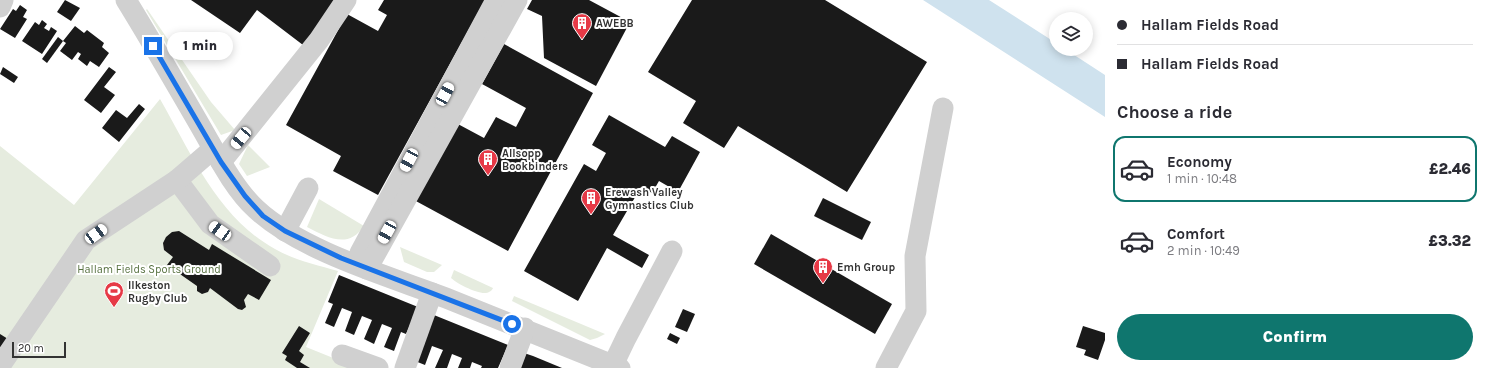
<!DOCTYPE html>
<meta charset="utf-8">
<style>
body{margin:0;font-family:Karla,sans-serif;background:#f2f2f3;color:#2b2b33;height:100vh;display:flex;flex-direction:column;font-size:15px;white-space:nowrap}
*{box-sizing:border-box;margin:0}
p{font-size:13px;color:#7c7c81}
.icon{flex:none;width:22px;height:22px;fill:none;stroke:currentColor;stroke-width:2;stroke-linecap:round;stroke-linejoin:round}
.map{position:relative;flex:1;overflow:hidden}
.drawer{display:flex;flex-direction:column;background:#fff;width:380px}
.drawer>*{flex:none}
.guide{display:grid;align-content:center;height:88px;padding:0 12px;background:#fff}
.controls{position:absolute;left:1049px;top:12px;display:grid;gap:8px}
.controls a{display:grid;place-items:center;width:44px;height:44px;border-radius:50%;background:#fff;box-shadow:0 2px 10px #0003;font-size:20px}
.scale{position:absolute;left:12px;bottom:10px;width:54px;box-sizing:border-box;padding-left:4px;border:2px solid #333;border-top:0;font-size:11px;line-height:14px;white-space:nowrap;color:#333;-webkit-text-stroke:3px #fff;paint-order:stroke}
.end{position:absolute;width:18px;height:18px;margin:-9px;border:5px solid #1a73e8;background:#fff;box-shadow:0 0 0 2px #fff}
.from{border-radius:50%}
.bubble{position:absolute;height:28px;border-radius:14px;background:#fff;box-shadow:0 2px 10px #0003;font-size:13px;font-weight:800;line-height:28px;text-align:center}
.car{position:absolute;width:12px;height:24px;margin:-12px -6px;border-radius:5px;box-shadow:0 0 3px 1px #0007;background:linear-gradient(#fff 24%,#345 0 40%,#fff 0 76%,#345 0 86%,#fff 0)}
.guide b{display:flex;align-items:center;gap:14px;height:38px;font-size:15px}
.guide b+b{border-top:1px solid #e1e1e2}
.guide i{width:10px;height:10px;background:#2b2b33}
ul{padding:0;list-style:none}
li{display:flex;align-items:center;gap:12px;height:66px;margin:0 8px 6px;padding:0 4px;border:2px solid transparent;border-radius:12px}
li div{flex:1}
li b{display:block;font-size:15px}
li em{font-style:normal;font-weight:800}
li.on{border-color:#0f766e}
li>.icon{width:36px;height:36px;stroke-width:1.5}
h2{padding:0 12px;font-size:18px;line-height:48px}
.cta{display:flex;gap:8px;margin-top:auto;padding:8px 12px}
.cta a{flex:1;height:46px;border-radius:24px;background:#0f766e;color:#fff;font-size:16px;font-weight:800;line-height:46px;text-align:center}
main{display:flex;flex:1;min-height:0}
.map>svg:first-child{display:block}
.green{fill:#e6ecdf}
.water{fill:#cfe2ee}
.building{fill:#1a1a1a}
.lines{fill:none;stroke-linecap:round;stroke-linejoin:round}
.minor{stroke:#d0d0d0;stroke-width:21}
.route{stroke:#1a73e8;stroke-width:5}
.labels{text-anchor:middle;dominant-baseline:central;stroke-width:4;stroke-linejoin:round;paint-order:stroke}
.poi-label{font-size:11px;font-weight:bold;fill:#333;stroke:#fff;text-anchor:start}
.park-label{font-size:11px;fill:#56703f;stroke:#fff}
</style>
<main>
<div class="map">
<svg width="1105" height="368" viewBox="0 0 1105 368">
<rect width="100%" height="100%" fill="#fff"/>
<g class="green">
<polygon points="147,9 211,102 235,130 221,135 146,10"/>
<path d="M160 99C191 153 218 218 275 249 294 260 317 265 338 271L306 347 358 368H0V146L74 205Z"/>
<polygon points="248,145 270,167 247,176 239,164"/>
<path d="M319 199 364 226C348 250 327 237 307 227Z"/>
<polygon points="400,247 442,265 434,272 427,272 404,262"/>
<path d="M454 270 493 288C493 289 490 292 489 292 482 297 456 283 451 278Z"/>
<polygon points="514,296 605,334 597,338 590,340 512,301"/>
</g>
<polygon class="water" points="923,0 989,0 1056,43 1056,49 1065,49 1105,75 1105,117"/>
<g class="building">
<polygon points="65,0 80,8 71,21 57,12"/>
<polygon points="191,0 337,0 303,45 257,10 240,33"/>
<polygon points="384,0 485,0 378,195 333,171 341,156 286,125 347,14 378,31 387,15 378,10"/>
<polygon points="532,0 589,0 630,22 596,86 544,58 542,16 527,9"/>
<polygon points="692,0 825,0 927,62 847,192 738,126 724,148 683,123 696,101 648,72"/>
<polygon points="20,5 27,10 23,17 27,19 15,38 0,29 13,9 16,11"/>
<polygon points="42,20 47,24 44,28 49,31 51,27 57,31 42,54 22,41 35,22 39,25"/>
<polygon points="75,26 84,33 87,30 104,43 102,47 109,53 99,67 90,61 87,66 78,59 81,54 78,52 72,60 60,51 66,43 63,41"/>
<polygon points="58,37 63,41 47,63 42,59"/>
<polygon points="504,44 593,93 508,251 414,200 456,123 484,138 496,117 516,127 526,108 482,84"/>
<polygon points="3,67 18,77 14,83 0,74"/>
<polygon points="109,67 116,72 104,87 115,95 101,113 84,100"/>
<polygon points="139,104 145,109 119,142 102,128 116,110 127,118"/>
<polygon points="609,115 665,147 672,136 700,152 678,192 659,181 652,193 641,187 613,235 649,255 642,268 607,248 578,301 524,271 584,164 596,171 606,153 592,145"/>
<polygon points="823,198 871,222 862,240 814,216"/>
<polygon points="179,231 209,250 212,244 271,280 259,300 248,294 244,300 246,307 242,310 238,309 210,288 208,292 202,294 197,291 197,286 167,265 173,257 164,250 163,243 166,237 172,232"/>
<polygon points="771,234 892,304 875,334 754,264"/>
<polygon points="339,275 418,307 406,334 401,332 394,351 384,347 392,328 382,324 374,344 364,339 372,320 362,316 354,335 345,331 352,312 342,308 334,327 325,323 333,304 328,302"/>
<polygon points="683,309 695,314 687,332 675,327"/>
<polygon points="429,313 508,345 498,368 481,368 482,366 472,362 470,368 458,368 462,358 452,354 447,368 435,368 443,350 432,346 425,365 415,361"/>
<polygon points="299,326 310,333 299,351 304,355 300,362 310,368 297,368 285,360 287,356 282,353"/>
<polygon points="1083,326 1105,333 1105,340 1098,360 1084,355 1086,350 1076,347"/>
<polygon points="670,333 680,338 677,344 667,339"/>
<polygon points="0,334 8,339 0,351"/>
<polygon points="524,353 533,356 562,368 517,368"/>
</g>
<g class="lines">
<g class="minor">
<path d="M126 0C152 42 177 86 202 129 217 155 234 189 256 209 301 251 388 276 446 298 504 321 562 345 620 368"/>
<polyline points="0,7 3,0"/>
<polyline points="221,162 319,40 346,0"/>
<polyline points="177,180 210,224 270,266"/>
<polyline points="285,231 308,188"/>
<polyline points="360,253 496,0"/>
<polyline points="367,269 517,0"/>
<polyline points="342,355 378,368"/>
<polyline points="613,365 626,338 672,251"/>
<polyline points="0,366 86,240 177,180 213,149"/>
<polyline points="405,368 432,293"/>
<polyline points="510,368 525,328"/>
<polyline points="886,368 916,311 915,256 943,108"/>
</g>
</g>
<g class="lines">
<polyline class="route" points="153,46 221,162 245,196 263,216 285,231 341,258 512,324"/>
</g>
<defs>
<g id="building-pin" transform="scale(1)"><path d="M0 17L-7.5 6A9.5 9.5 0 1 1 7.5 6Z" fill="#e63946" stroke="#fff"/><path d="M-4-6H4V6H1V3H-1V6H-4ZM-2.5-4.3h1.7v1.8h-1.7ZM.8-4.3h1.7v1.8H.8ZM-2.5-1h1.7V.8h-1.7ZM.8-1h1.7V.8H.8Z" fill="#fff"/></g>
<g id="stadium-pin" transform="scale(1)"><path d="M0 17L-7.5 6A9.5 9.5 0 1 1 7.5 6Z" fill="#e63946" stroke="#fff"/><path d="M0-5a6.5 5 0 1 0 0 10a6.5 5 0 1 0 0-10ZM-3.5-1.8h7v3.6h-7Z" fill="#fff"/></g>
</defs>
<g fill-rule="evenodd">
<use href="#building-pin" x="582" y="23"/>
<use href="#building-pin" x="488" y="159"/>
<use href="#building-pin" x="591" y="198"/>
<use href="#building-pin" x="823" y="267"/>
<use href="#stadium-pin" x="114" y="291"/>
</g>
<g class="labels">
<g class="poi-label">
<text x="596" y="23">AWEBB</text>
<text x="502" y="153">Allsopp<tspan x="502" dy="13">Bookbinders</tspan></text>
<text x="605" y="192">Erewash Valley<tspan x="605" dy="13">Gymnastics Club</tspan></text>
<text x="837" y="267">Emh Group</text>
<text x="128" y="285">Ilkeston<tspan x="128" dy="13">Rugby Club</tspan></text>
</g>
<g class="park-label">
<text x="149" y="269">Hallam Fields Sports Ground</text>
</g>
</g>
</svg>
<div class="controls">
<a><svg class="icon" aria-label="layers" viewBox="0 0 24 24"><path d="M12 4l9 5-9 5-9-5zM3 14l9 5 9-5"/></svg></a>
</div>
<div class="scale">20 m</div>
<i class="end from" style="left:512px;top:324px"></i>
<i class="end" style="left:153px;top:46px"></i>
<div class="bubble" style="left:167px;top:32px;width:66px">1 min</div>
<i class="car" style="left:445px;top:94px;rotate:28deg"></i>
<i class="car" style="left:241px;top:138px;rotate:220deg"></i>
<i class="car" style="left:409px;top:160px;rotate:208deg"></i>
<i class="car" style="left:220px;top:231px;rotate:305deg"></i>
<i class="car" style="left:387px;top:232px;rotate:209deg"></i>
<i class="car" style="left:96px;top:234px;rotate:54deg"></i>
</div>
<section class="drawer">
<div class="guide">
<b><i class="from"></i>Hallam Fields Road</b>
<b><i></i>Hallam Fields Road</b>
</div>
<h2>Choose a ride</h2>
<ul>
<li class="on"><svg class="icon" aria-label="car" viewBox="0 0 24 24"><path d="M5 17H2v-5l4-1 3-4h7l3 4 3 1v5h-3M9 17h6M6 11h13"/><circle cx="7" cy="17" r="2"/><circle cx="17" cy="17" r="2"/></svg><div><b>Economy</b><p>1 min · 10:48</p></div><em>£2.46</em></li>
<li><svg class="icon" aria-label="car" viewBox="0 0 24 24"><path d="M5 17H2v-5l4-1 3-4h7l3 4 3 1v5h-3M9 17h6M6 11h13"/><circle cx="7" cy="17" r="2"/><circle cx="17" cy="17" r="2"/></svg><div><b>Comfort</b><p>2 min · 10:49</p></div><em>£3.32</em></li>
</ul>
<div class="cta"><a>Confirm</a></div>
</section>
</main>
